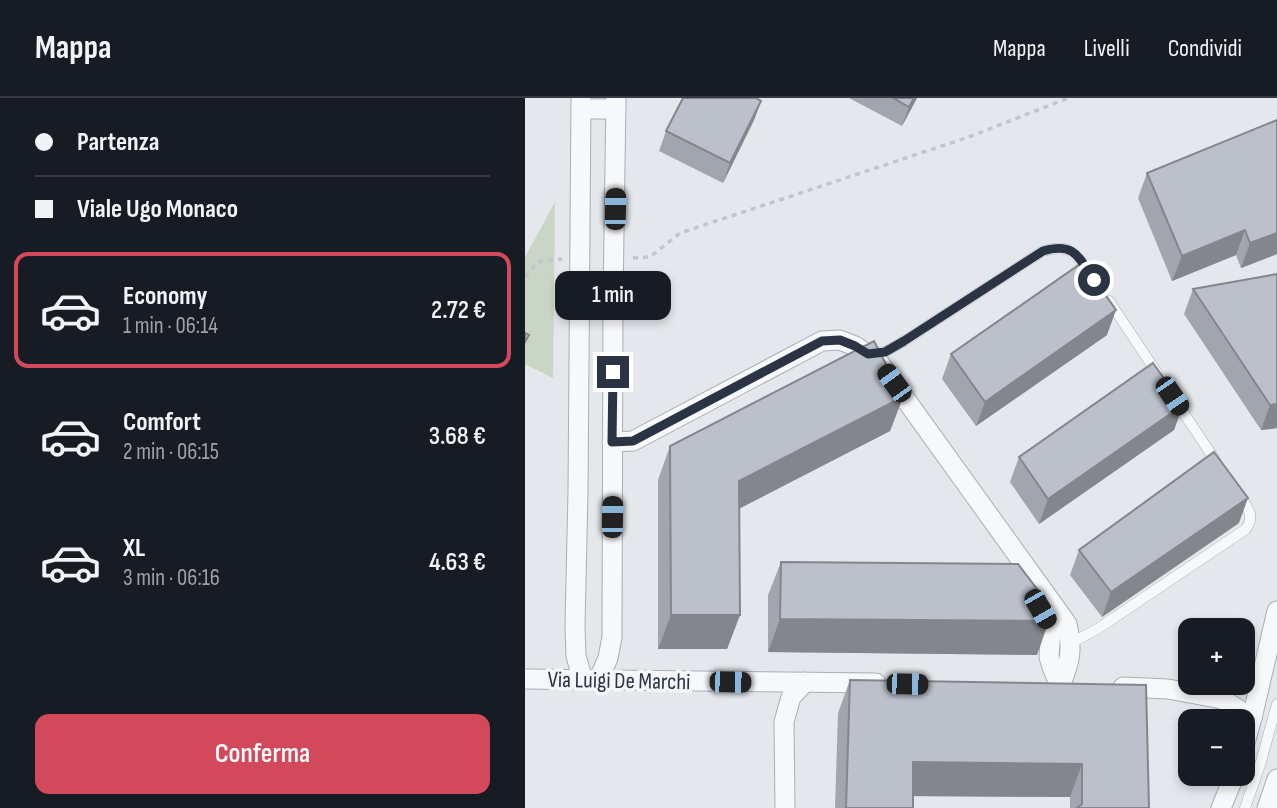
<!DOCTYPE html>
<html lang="it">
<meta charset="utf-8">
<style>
body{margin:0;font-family:"Sofia Sans Condensed",sans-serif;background:#20242c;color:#f1f3f6;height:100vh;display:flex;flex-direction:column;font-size:26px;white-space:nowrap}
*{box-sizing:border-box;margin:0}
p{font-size:23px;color:#9ea1a6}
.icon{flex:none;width:38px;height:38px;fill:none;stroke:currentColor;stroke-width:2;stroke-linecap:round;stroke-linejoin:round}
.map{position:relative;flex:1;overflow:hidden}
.panel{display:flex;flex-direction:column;background:#171b24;width:525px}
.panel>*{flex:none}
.top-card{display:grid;align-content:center;height:154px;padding:0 35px;background:#171b24}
.controls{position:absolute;left:653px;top:520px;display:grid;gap:14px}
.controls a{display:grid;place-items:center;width:77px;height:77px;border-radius:14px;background:#171b24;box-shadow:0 4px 10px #0003;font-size:35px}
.end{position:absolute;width:32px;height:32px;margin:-16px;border:9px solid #2b3445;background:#fff;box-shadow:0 0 0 4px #fff}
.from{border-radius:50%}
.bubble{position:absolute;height:49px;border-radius:14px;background:#171b24;box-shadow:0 4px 10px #0003;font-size:23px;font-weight:600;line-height:49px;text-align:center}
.car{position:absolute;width:21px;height:42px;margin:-21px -10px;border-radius:9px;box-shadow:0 0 5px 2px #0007;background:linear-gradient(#222 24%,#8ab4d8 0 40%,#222 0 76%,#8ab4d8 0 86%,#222 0)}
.top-card b{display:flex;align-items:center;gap:24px;height:66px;font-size:26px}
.top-card b+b{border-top:2px solid #363941}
.top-card i{width:18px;height:18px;background:#f1f3f6}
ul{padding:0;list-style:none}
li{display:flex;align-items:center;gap:21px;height:116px;margin:0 14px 10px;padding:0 21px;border:4px solid transparent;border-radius:14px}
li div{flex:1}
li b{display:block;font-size:26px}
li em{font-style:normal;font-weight:600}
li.selected{border-color:#d1495b}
li>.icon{width:63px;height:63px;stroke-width:1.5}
.button{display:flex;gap:14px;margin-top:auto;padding:14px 35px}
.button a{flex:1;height:80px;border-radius:14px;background:#d1495b;color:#fff;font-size:28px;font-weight:600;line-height:80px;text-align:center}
header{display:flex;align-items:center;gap:42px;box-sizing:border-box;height:98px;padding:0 35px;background:#171b24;border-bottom:2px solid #363941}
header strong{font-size:33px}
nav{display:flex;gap:38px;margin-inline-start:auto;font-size:24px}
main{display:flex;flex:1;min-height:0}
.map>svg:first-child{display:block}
.park{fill:#c9d6c5}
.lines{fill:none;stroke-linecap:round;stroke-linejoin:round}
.service-casing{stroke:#a9aeb7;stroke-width:11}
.minor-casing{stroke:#a9aeb7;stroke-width:21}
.path{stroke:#c2c5cb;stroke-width:3.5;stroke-dasharray:5 5;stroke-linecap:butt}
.service{stroke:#f7f8fa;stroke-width:10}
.minor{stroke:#f7f8fa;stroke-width:19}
.wall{fill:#a1a5ae}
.shaded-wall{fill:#83868d}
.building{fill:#bbc0ca;stroke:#83868d;stroke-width:2}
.route{stroke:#2b3445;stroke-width:9}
.labels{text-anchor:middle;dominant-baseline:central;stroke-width:7;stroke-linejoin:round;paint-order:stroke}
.street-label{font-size:23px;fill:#2b3445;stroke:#f4f6f9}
</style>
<header>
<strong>Mappa</strong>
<nav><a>Mappa</a><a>Livelli</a><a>Condividi</a></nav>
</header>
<main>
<section class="panel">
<div class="top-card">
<b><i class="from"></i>Partenza</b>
<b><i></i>Viale Ugo Monaco</b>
</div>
<ul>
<li class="selected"><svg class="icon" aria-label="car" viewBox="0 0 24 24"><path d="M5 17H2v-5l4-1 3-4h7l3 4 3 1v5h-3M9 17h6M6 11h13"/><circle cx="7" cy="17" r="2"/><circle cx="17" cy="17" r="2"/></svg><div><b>Economy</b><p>1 min · 06:14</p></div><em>2.72 €</em></li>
<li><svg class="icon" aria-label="car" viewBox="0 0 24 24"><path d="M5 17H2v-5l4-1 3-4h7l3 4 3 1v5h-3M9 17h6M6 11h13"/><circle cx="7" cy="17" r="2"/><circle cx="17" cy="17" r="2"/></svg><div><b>Comfort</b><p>2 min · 06:15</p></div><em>3.68 €</em></li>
<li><svg class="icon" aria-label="car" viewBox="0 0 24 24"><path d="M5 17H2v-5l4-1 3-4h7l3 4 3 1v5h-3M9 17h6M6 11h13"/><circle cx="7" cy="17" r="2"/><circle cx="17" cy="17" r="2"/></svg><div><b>XL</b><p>3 min · 06:16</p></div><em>4.63 €</em></li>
</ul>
<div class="button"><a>Conferma</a></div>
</section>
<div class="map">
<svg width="752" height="710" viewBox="0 0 752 710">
<rect width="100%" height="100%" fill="#e4e7ec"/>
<polygon class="park" points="30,104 28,280 0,266 0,159"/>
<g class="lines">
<g class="service-casing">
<g id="service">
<polyline points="584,203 632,275"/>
<path d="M347 255 360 254 379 243 518 153C543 146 550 153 563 174"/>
<polyline points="650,302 692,365"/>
<path d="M546 545 574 530 721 431C730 418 723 410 715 398"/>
<polyline points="720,710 735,667 752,606"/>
</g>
</g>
<g class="minor-casing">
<g id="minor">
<polyline points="56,0 53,393 50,529 51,558 58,582"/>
<polyline points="56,11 91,11"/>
<path d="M87 344 108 343 297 243 315 242 330 248 353 263 542 526C548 551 545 565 535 588"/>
<polyline points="510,505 526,531 524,559 527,569 535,588"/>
<polyline points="0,581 351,585"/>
<polyline points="73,583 83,560 87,539 88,203 91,0"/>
<polyline points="598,589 643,591 697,601 727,620"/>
<polyline points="718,652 727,620 752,513"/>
<polyline points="260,710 259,624 266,599 280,584"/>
<polyline points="696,710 710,676"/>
<polyline points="742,710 752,681"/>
</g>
</g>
<g class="path">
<polyline points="108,160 125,159 155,135 444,39 543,0"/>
<polyline points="0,179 13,164 37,161"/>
</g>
<use href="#service" class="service"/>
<use href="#minor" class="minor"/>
</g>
<g class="wall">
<polygon points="324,0 392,0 377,28"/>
<polygon points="236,3 229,22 198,85 134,53 141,33"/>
<polygon points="752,22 752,156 716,170 711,157 647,183 613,100 622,75"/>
<polygon points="752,176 752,330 736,332 659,216 668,191"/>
<polygon points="582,237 451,328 417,281 426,256"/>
<polygon points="378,299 365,333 214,410 215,517 202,551 133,551 133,382 145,348"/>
<polygon points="658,307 649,332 514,426 485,384 494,359"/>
<polygon points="714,425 577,519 545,477 554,452"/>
<polygon points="256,464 512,557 243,554 243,497"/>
<polygon points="325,582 621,587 624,710 545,710 545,699 388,698 388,710 310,710 313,615"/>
</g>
<g class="shaded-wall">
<polygon points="389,0 392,0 377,28 384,9"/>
<polygon points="236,3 229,22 198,85 205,65"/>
<polygon points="720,132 711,157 647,183 657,158"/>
<polygon points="752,135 752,156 716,170 725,145"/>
<polygon points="591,212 582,237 451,328 460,304"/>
<polygon points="378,299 365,333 202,417 214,383"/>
<polygon points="752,306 752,330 736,332 745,307"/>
<polygon points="658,307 649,332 514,426 523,401"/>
<polygon points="723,400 714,425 577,519 586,494"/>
<polygon points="146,517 215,517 202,551 133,551"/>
<polygon points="255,521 524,523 512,557 243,554"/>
<polygon points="388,664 557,666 545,699 375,698"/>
</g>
<g class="building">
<polygon points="158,0 231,0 236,3 205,65 141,33"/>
<polygon points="368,0 389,0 384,9"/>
<polygon points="752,22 752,135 725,145 720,132 657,158 622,75"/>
<polygon points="558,164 591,212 460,304 426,256"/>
<polygon points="752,176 752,306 745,307 668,191"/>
<polygon points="0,235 4,237 0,244"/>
<polygon points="349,243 378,299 214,383 215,517 146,517 145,348"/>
<polygon points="628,265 658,307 523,401 494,359"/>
<polygon points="689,354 723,400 586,494 554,452"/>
<polygon points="256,464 493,466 525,508 524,523 255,521"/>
<polygon points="325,582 621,587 624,710 552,710 557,706 557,666 388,664 388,710 321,710"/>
</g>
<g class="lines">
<path class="route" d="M88 274 87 344 108 343 297 243 315 242 330 248 343 256 360 254 379 243 518 153C549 144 553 158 569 182"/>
</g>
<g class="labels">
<g class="street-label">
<text transform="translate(94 583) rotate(1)">Via Luigi De Marchi</text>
</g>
</g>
</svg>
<div class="controls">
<a>+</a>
<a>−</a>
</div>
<i class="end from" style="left:569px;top:182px"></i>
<i class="end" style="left:88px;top:274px"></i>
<div class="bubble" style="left:30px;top:173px;width:116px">1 min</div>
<i class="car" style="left:90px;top:111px;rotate:1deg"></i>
<i class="car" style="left:369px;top:285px;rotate:324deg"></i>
<i class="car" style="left:647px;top:298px;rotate:146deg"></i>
<i class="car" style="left:87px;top:419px;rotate:1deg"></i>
<i class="car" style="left:515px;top:511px;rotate:150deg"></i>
<i class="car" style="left:205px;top:584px;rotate:91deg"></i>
<i class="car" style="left:382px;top:586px;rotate:91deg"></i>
</div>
</main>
